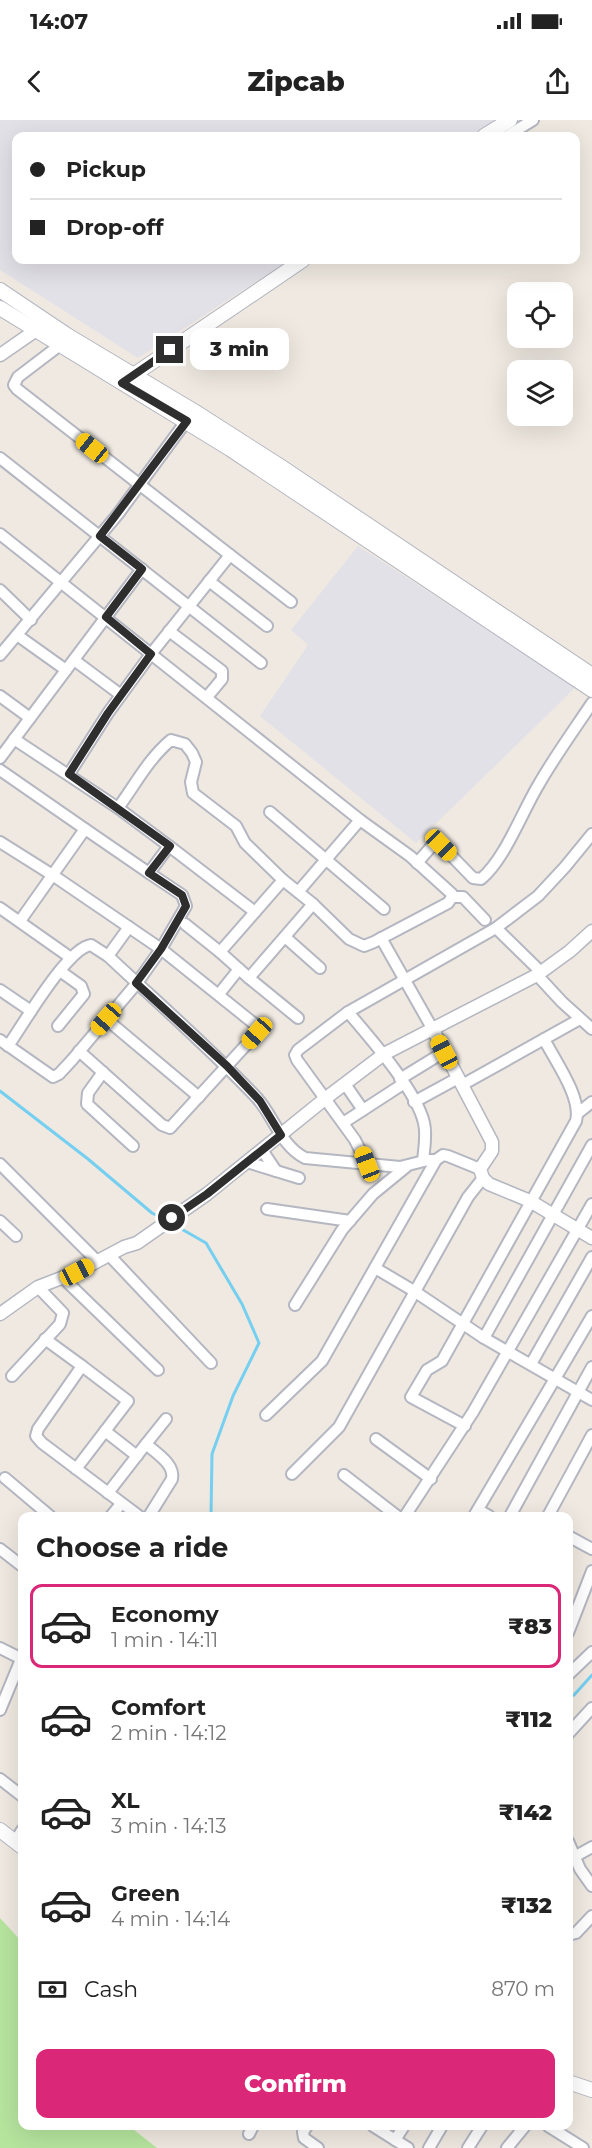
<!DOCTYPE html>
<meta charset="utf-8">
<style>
body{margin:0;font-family:Montserrat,sans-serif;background:#f2f2f2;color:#222;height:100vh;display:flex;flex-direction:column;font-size:22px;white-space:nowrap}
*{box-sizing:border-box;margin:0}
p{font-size:20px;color:#767676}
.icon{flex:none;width:33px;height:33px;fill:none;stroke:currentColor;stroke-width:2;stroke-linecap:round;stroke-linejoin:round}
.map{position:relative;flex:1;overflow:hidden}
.panel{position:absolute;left:18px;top:1392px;width:555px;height:618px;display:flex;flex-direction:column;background:#fff;border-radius:12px;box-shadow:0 6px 24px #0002}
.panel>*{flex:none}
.guide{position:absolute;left:12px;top:12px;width:568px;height:132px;border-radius:12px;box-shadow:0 6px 24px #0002;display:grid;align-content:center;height:132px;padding:0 18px;background:#fff}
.tools{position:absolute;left:507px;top:162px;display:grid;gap:12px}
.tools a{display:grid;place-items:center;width:66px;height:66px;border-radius:12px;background:#fff;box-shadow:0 6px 24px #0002;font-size:30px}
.end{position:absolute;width:27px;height:27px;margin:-14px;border:8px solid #2e2e2e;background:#fff;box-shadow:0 0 0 3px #fff}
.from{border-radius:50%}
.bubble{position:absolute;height:42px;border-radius:12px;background:#fff;box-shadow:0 6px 24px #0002;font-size:20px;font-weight:800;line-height:42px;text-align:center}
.car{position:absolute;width:18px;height:36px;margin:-18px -9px;border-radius:8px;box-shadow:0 0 4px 2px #0007;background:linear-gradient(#f5c518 24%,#345 0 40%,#f5c518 0 76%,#345 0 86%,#f5c518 0)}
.guide b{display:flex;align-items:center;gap:21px;height:57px;font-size:22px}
.guide b+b{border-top:2px solid #e0e0e0}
.guide i{width:15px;height:15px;background:#222}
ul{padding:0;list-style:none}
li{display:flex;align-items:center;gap:18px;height:84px;margin:0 12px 9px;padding:0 6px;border:3px solid transparent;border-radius:12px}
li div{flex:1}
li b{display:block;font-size:22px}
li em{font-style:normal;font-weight:800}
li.active{border-color:#db2777}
li>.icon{width:54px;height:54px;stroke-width:1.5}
h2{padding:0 18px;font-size:27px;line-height:72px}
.pay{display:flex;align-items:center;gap:15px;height:66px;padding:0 18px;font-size:22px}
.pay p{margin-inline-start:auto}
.action{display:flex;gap:12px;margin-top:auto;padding:12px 18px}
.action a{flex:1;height:69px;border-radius:12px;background:#db2777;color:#fff;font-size:24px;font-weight:800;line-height:69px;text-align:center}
.status{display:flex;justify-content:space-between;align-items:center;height:42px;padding:0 30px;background:#fff;direction:ltr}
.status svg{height:16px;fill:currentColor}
header{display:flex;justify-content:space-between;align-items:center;height:78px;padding:0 18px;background:#fff;font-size:27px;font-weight:800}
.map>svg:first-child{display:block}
.industrial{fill:#e3e1e8}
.green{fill:#b6e59e}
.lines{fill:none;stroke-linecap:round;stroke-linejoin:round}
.stream{stroke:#75cff0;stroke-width:3}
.minor-casing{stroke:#b4b7c1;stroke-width:14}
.tertiary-casing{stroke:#b4b7c1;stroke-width:15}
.secondary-casing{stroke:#b4b7c1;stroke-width:16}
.minor{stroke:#fff;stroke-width:10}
.tertiary{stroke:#fff;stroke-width:12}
.secondary{stroke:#fff;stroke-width:14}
.route{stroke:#2e2e2e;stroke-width:8}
</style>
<div class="status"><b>14:07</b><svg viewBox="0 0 49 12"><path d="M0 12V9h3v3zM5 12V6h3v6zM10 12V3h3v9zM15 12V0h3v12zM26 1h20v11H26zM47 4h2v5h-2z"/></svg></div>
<header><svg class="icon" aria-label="back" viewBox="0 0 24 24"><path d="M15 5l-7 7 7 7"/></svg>Zipcab<svg class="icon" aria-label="share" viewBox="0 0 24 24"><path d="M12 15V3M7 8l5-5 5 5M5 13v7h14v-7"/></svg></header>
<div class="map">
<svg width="592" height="2028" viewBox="0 0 592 2028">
<rect width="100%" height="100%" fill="#efe9e1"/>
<g class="industrial">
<polygon points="0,0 501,0 476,16 16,16 16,140 289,140 138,238 0,150"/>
<polygon points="358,426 576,567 416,723 260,596 308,525 291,510"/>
</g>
<polygon class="green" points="0,1798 22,1822 22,2006 129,2006 157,2028 0,2028"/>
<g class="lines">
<g class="stream">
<polyline points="0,971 88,1039 152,1093 165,1100"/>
<polyline points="171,1103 206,1123 242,1184 259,1223 233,1276 212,1334 211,1396"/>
<polyline points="568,1578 574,1575 592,1555"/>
</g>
<g class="minor-casing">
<g id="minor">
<polyline points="507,16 533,0"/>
<polyline points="60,225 18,257 14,265 17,269 230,435 151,534 108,593 69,654"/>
<polyline points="0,338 261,543"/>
<polyline points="0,414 360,700 410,736 452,774 452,777 448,783 374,822 364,826 349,819 313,784"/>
<polyline points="230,435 291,482"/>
<polyline points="209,461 267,506"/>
<polyline points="0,470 31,500"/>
<polyline points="169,511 222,551 222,559 207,577"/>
<polyline points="17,515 66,550"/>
<polyline points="0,535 118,394 190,296"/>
<polyline points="74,540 121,575"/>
<polyline points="0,576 30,598"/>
<path d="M14 619 118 688C135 665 149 638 171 620L185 624 192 633 196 642 191 662 193 673 236 706 245 723 283 760"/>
<polyline points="0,638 142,449"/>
<polyline points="0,650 85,709"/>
<polyline points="118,688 169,726"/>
<polyline points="270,692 384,789"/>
<polyline points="0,722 54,756 161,829 257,906 257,913 170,1008 162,1005 79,931"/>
<path d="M417 743 431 727 441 725 473 758 481 759C505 739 522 692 539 664 555 636 574 610 592 583"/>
<polyline points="298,772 283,760 220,832 249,858 313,784 298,772 360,700"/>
<polyline points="452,777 463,777 485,800"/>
<polyline points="0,788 71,838"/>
<polyline points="20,801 85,709 149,753 169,726 255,792"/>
<polyline points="185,804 220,832"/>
<polyline points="496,808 541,852"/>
<polyline points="285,817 320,848"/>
<polyline points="381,818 432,908"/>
<polyline points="108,836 129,807"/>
<polyline points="537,855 562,882 592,909"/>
<polyline points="249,858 298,898"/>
<polyline points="0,870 31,891"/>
<polyline points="219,874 239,849"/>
<path d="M348 892C370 918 417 971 424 1003 427 1015 424 1029 423 1041"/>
<polyline points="106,899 199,977"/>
<polyline points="58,906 84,874 81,866 60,851"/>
<polyline points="0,920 53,957 59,954 72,940 137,863 161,829 186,786 182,775 149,753"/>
<path d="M8 926C23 905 67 828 91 825L108 836C158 883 210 928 257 978 274 997 281 1026 305 1038L400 1047 428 1040H436"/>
<polyline points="103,952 88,973 87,984 133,1026"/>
<polyline points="400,959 444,932"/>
<polyline points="345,964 363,990"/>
<polyline points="462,965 580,899"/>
<polyline points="414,982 458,958"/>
<polyline points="578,993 592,982"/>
<polyline points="343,1003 403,964"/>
<polyline points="262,1030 276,1051"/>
<polyline points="247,1042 299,1058"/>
<polyline points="0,1044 97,1141"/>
<polyline points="367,1044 355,1020 297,940 295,935 298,930 348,892 496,808 538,776 565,747 592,714"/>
<polyline points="267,1089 350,1101"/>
<polyline points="0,1101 16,1116"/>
<polyline points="109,1135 211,1243"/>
<polyline points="375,1148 414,1171 484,1218 592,1280"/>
<polyline points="63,1158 158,1250"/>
<polyline points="295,1185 342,1110 373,1074 406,1047"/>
<polyline points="484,1218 592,1025"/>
<polyline points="45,1219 82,1246"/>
<polyline points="531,1244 592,1137"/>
<polyline points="12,1256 60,1204 63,1193 38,1167"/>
<polyline points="266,1295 322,1241 436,1040 443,1035 448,1036 480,1049"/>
<path d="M465 1306 411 1277 427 1250 442 1241 576 1001C582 977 555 941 544 919"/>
<polyline points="105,1311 137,1336"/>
<polyline points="376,1319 431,1359"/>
<polyline points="146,1324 166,1299"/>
<polyline points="76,1349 128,1281 82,1246 38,1309 36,1316 42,1323 139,1396"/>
<polyline points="292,1354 339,1307 468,1077 483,1058"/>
<polyline points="344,1355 397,1396"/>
<polyline points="5,1358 50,1396"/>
<path d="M108 1373 146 1324C156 1333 175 1344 172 1359L149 1396"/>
<polyline points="478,1390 489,1396"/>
<polyline points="111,1396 121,1384"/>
<polyline points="405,1396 473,1292 592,1084"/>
<polyline points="474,1396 592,1196"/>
<polyline points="510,1396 592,1247"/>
<polyline points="548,1396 592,1315"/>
<polyline points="568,1416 592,1429"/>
<polyline points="0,1429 22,1446"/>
<polyline points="568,1513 592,1451"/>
<polyline points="0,1528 22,1539"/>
<polyline points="568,1555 592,1532"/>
<polyline points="0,1590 22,1537"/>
<polyline points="568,1614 592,1588"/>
<polyline points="0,1659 22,1676"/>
<polyline points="568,1721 580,1749 592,1766"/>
<polyline points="15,1722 22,1710"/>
<polyline points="574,1737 592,1727"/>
<polyline points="568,1815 576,1813 592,1796"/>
<polyline points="307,2006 303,2012 304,2018 318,2028"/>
<polyline points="373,2006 408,2028"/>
<polyline points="548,2006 583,2028"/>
<polyline points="249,2014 253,2006"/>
<polyline points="395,2020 404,2006"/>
<polyline points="429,2028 442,2006"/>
<polyline points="468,2028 482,2006"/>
<polyline points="507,2028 525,2006"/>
</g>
</g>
<g class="tertiary-casing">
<g id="tertiary">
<polyline points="0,235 42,206"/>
<polyline points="432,908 492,1022 492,1031 480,1049 483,1058 489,1064 530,1081 592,1118"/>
<polyline points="0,1194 38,1167 77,1152 124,1127 137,1123 207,1074 326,978 384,934 537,855 570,831 592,811"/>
</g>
</g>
<g class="secondary-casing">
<g id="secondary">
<polyline points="484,16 510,0"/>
<polyline points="0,170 67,215 194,291 280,346 592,555"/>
<polyline points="0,188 230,329 592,570"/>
<polyline points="129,258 303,140"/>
<polyline points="0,1710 22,1727"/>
<polyline points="568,1962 592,1970"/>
</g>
</g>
<use href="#minor" class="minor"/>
<use href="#tertiary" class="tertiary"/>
<use href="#secondary" class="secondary"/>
</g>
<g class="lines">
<polyline class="route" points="170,230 122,263 187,301 100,416 142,449 106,497 151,534 108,593 69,654 170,726 149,753 182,775 186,786 161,829 136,863 227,946 260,981 281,1015 207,1074 172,1098"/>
</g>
</svg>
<div class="tools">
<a><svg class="icon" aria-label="locate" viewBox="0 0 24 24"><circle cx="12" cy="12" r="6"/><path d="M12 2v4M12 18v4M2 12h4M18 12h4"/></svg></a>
<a><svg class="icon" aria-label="layers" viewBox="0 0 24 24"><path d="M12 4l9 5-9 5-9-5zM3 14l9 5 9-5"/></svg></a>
</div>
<i class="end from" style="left:172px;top:1098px"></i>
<i class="end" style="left:170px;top:230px"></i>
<div class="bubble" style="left:190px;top:208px;width:99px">3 min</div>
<i class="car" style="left:92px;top:328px;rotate:309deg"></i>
<i class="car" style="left:441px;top:725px;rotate:135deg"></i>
<i class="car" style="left:106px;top:899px;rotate:221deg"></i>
<i class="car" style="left:257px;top:913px;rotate:222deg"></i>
<i class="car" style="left:444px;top:932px;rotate:332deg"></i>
<i class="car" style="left:367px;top:1044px;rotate:339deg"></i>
<i class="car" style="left:77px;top:1152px;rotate:62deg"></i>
<div class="guide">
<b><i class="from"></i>Pickup</b>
<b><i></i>Drop-off</b>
</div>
<section class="panel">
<h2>Choose a ride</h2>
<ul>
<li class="active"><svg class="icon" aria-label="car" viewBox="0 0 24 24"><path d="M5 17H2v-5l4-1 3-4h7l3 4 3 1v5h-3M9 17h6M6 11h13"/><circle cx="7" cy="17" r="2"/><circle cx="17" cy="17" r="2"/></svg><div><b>Economy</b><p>1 min · 14:11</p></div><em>₹83</em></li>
<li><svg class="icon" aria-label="car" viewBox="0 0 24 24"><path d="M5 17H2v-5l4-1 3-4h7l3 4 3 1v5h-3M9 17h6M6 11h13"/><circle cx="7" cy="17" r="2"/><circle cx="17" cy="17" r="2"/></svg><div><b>Comfort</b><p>2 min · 14:12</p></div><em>₹112</em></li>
<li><svg class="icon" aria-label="car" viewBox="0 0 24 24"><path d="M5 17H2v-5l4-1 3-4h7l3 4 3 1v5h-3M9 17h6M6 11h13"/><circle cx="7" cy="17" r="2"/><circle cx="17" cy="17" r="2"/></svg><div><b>XL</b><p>3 min · 14:13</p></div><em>₹142</em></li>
<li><svg class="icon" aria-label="car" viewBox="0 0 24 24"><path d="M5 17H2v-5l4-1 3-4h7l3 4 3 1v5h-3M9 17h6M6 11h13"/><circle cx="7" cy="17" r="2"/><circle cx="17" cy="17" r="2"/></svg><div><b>Green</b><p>4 min · 14:14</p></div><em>₹132</em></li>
</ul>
<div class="pay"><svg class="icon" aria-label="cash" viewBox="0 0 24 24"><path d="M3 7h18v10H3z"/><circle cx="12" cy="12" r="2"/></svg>Cash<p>870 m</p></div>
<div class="action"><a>Confirm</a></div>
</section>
</div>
